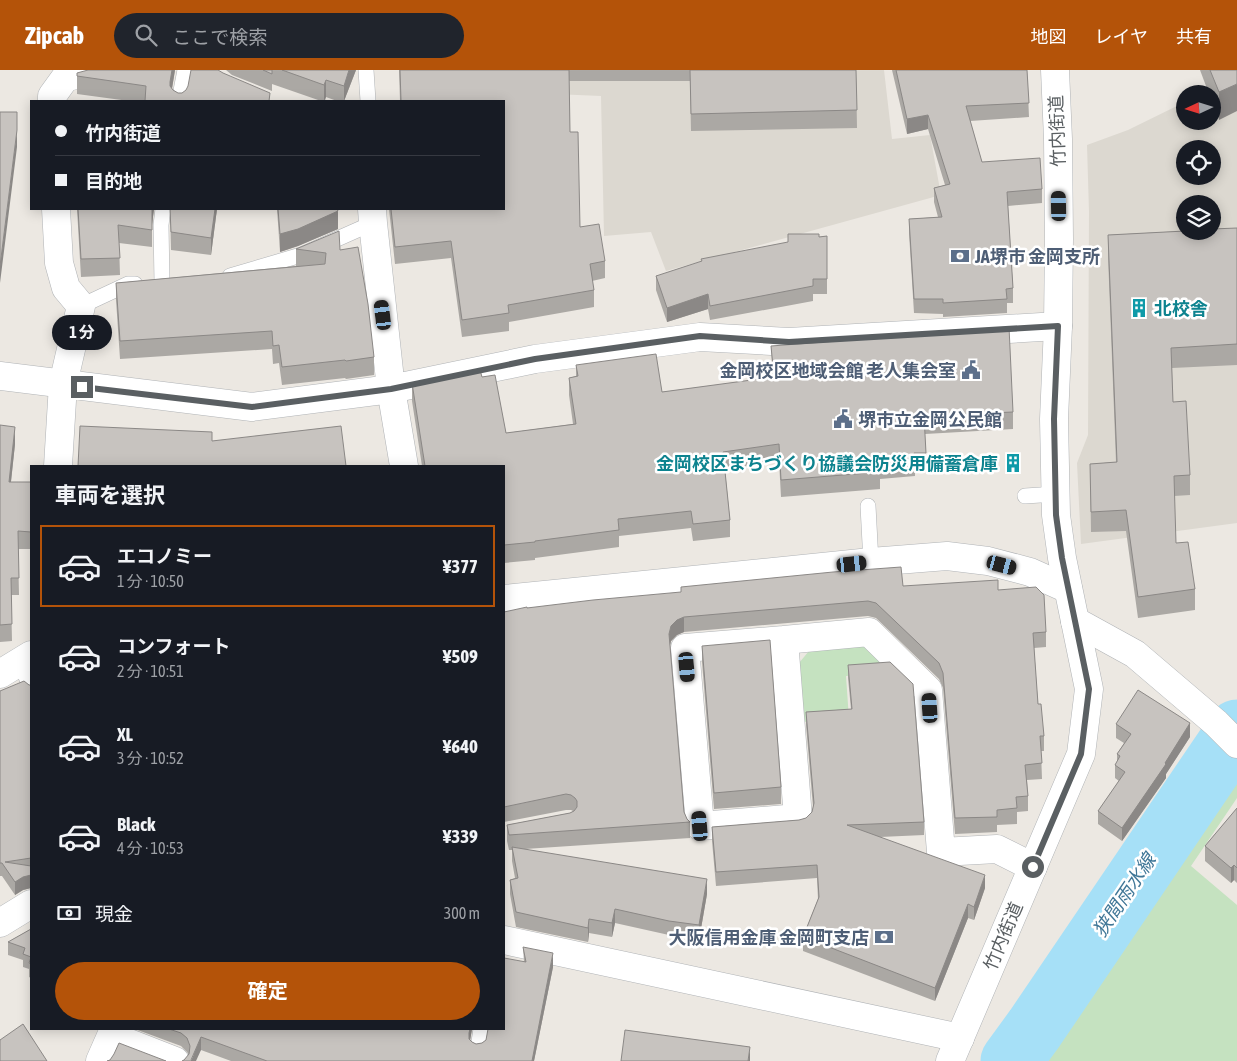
<!DOCTYPE html>
<html lang="ja">
<meta charset="utf-8">
<style>
body{margin:0;font-family:"Asap Condensed","Noto Sans JP",sans-serif;background:#20242c;color:#f1f3f6;height:100vh;display:flex;flex-direction:column;font-size:19px;white-space:nowrap}
*{box-sizing:border-box;margin:0}
p{font-size:16px;color:#9ea1a6}
.icon{flex:none;width:28px;height:28px;fill:none;stroke:currentColor;stroke-width:2;stroke-linecap:round;stroke-linejoin:round}
.map{position:relative;flex:1;overflow:hidden}
.details{position:absolute;left:30px;top:395px;width:475px;height:565px;display:flex;flex-direction:column;background:#171b24;border-radius:0px;box-shadow:0 2px 12px #0003}
.details>*{flex:none}
.banner{position:absolute;left:30px;top:30px;width:475px;height:110px;border-radius:0px;box-shadow:0 2px 12px #0003;display:grid;align-content:center;height:110px;padding:0 25px;background:#171b24}
.needle{width:32px;rotate:266deg}
.tools{position:absolute;left:1176px;top:15px;display:grid;gap:10px}
.tools a{display:grid;place-items:center;width:45px;height:45px;border-radius:50%;background:#171b24;box-shadow:0 2px 12px #0003;font-size:25px}
.end{position:absolute;width:22px;height:22px;margin:-11px;border:6px solid #5a5f62;background:#fff;box-shadow:0 0 0 2px #fff}
.from{border-radius:50%}
.bubble{position:absolute;height:35px;border-radius:18px;background:#171b24;box-shadow:0 2px 12px #0003;font-size:16px;font-weight:700;line-height:35px;text-align:center}
.car{position:absolute;width:15px;height:30px;margin:-15px -8px;border-radius:6px;box-shadow:0 0 4px 1px #0007;background:linear-gradient(#222 24%,#8ab4d8 0 40%,#222 0 76%,#8ab4d8 0 86%,#222 0)}
.banner b{display:flex;align-items:center;gap:18px;height:48px;font-size:19px}
.banner b+b{border-top:1px solid #363941}
.banner i{width:12px;height:12px;background:#f1f3f6}
ul{padding:0;list-style:none}
li{display:flex;align-items:center;gap:15px;height:82px;margin:0 10px 8px;padding:0 15px;border:2px solid transparent;border-radius:0px}
li div{flex:1}
li b{display:block;font-size:19px}
li em{font-style:normal;font-weight:700}
li.active{border-color:#b45309}
li>.icon{width:45px;height:45px;stroke-width:1.5}
h2{padding:0 25px;font-size:22px;line-height:60px}
.pay{display:flex;align-items:center;gap:12px;height:55px;padding:0 25px;font-size:19px}
.pay p{margin-inline-start:auto}
.button{display:flex;gap:10px;margin-top:auto;padding:10px 25px}
.button a{flex:1;height:58px;border-radius:30px;background:#b45309;color:#fff;font-size:20px;font-weight:700;line-height:58px;text-align:center}
header{display:flex;align-items:center;gap:30px;box-sizing:border-box;height:70px;padding:0 25px;background:#b45309;color:#fff}
header strong{font-size:24px}
nav{display:flex;gap:28px;margin-inline-start:auto;font-size:18px}
.search{width:350px;height:45px;background:#20242c;display:flex;align-items:center;gap:12px;box-sizing:border-box;padding:0 18px;border-radius:28px;color:#9ea1a6;font-size:19px}
.map>svg:first-child{display:block}
.education{fill:#dcd8d0;fill-rule:evenodd}
.green{fill:#c5e2c0}
.lines{fill:none;stroke-linecap:round;stroke-linejoin:round}
.river{stroke:#a6e0f7;stroke-width:61}
.service-casing{stroke:#b0b3b6;stroke-width:16}
.minor-casing{stroke:#b0b3b6;stroke-width:29}
.tertiary-casing{stroke:#b0b3b6;stroke-width:29}
.service{stroke:#fff;stroke-width:15}
.minor{stroke:#fff;stroke-width:28}
.tertiary{stroke:#fff;stroke-width:28}
.wall{fill:#aba8a4}
.shaded-wall{fill:#8b8886}
.building{fill:#c7c3bf;stroke:#8b8886}
.route{stroke:#5a5f62;stroke-width:6}
.labels{text-anchor:middle;dominant-baseline:central;stroke-width:5;stroke-linejoin:round;paint-order:stroke}
.street-label{font-size:18px;fill:#5a5f62;stroke:#fff}
.service-label{font-size:18px;font-weight:bold;fill:#4e5e75;stroke:#fff;text-anchor:start}
.culture-label{font-size:18px;font-weight:bold;fill:#0d838f;stroke:#fff;text-anchor:start}
.water-label{font-size:19px;font-style:italic;fill:#407797;stroke:#fff}
</style>
<header>
<strong>Zipcab</strong>
<div class="search"><svg class="icon" aria-label="search" viewBox="0 0 24 24"><circle cx="10" cy="10" r="6"/><path d="M15 15l6 6"/></svg>ここで検索</div>
<nav><a>地図</a><a>レイヤ</a><a>共有</a></nav>
</header>
<div class="map">
<svg width="1237" height="991" viewBox="0 0 1237 991">
<rect width="100%" height="100%" fill="#ece8e2"/>
<g class="education">
<polygon points="531,0 884,0 892,69 930,65 941,125 666,201 651,162 604,166 601,26 531,23"/>
<path d="M1237 10V453L1081 474 1077 393 1088 365 1089 142 1087 75 1128 60 1185 32V51H1212V24H1203ZM1185 79H1212V106H1185ZM1185 134H1212V161H1185Z"/>
</g>
<g class="green">
<polygon points="867,576 893,602 846,606 849,649 803,652 799,593 809,581"/>
<polygon points="1230,702 1237,707 1237,728 1191,796 1237,835 1237,991 1034,991"/>
</g>
<g class="lines">
<polyline class="river" points="1011,991 1035,958 1237,660"/>
<g class="service-casing">
<g id="service">
<polyline points="366,0 368,31"/>
<polyline points="179,31 185,0"/>
<polyline points="230,206 301,185 373,153"/>
<polyline points="162,212 161,155 163,139"/>
<polyline points="81,236 128,214 135,214"/>
<polyline points="1025,426 1056,424"/>
<polyline points="868,436 871,492"/>
<polyline points="20,592 31,619"/>
<polyline points="478,978 481,959"/>
</g>
</g>
<g class="minor-casing">
<g id="minor">
<polyline points="52,31 52,26 65,8 88,1"/>
<polyline points="56,139 59,193 66,218 81,236 63,314 58,396"/>
<polyline points="372,139 373,153 391,319 535,289 700,267 789,272 1058,256"/>
<polyline points="0,306 252,337 391,319 404,396"/>
<polyline points="504,529 871,492 947,486 988,491 1030,502 1068,519"/>
<polyline points="784,570 685,578 700,756 798,748 784,570 869,562 928,620 941,782 997,779 1033,797"/>
<polyline points="0,604 31,585"/>
<polyline points="0,853 31,834"/>
<polyline points="504,870 960,968"/>
<polyline points="100,991 111,966 175,991"/>
</g>
</g>
<g class="tertiary-casing">
<g id="tertiary">
<polyline points="1075,551 1135,584 1216,653 1237,674"/>
<polyline points="950,991 1081,684 1089,619 1062,488 1056,445 1054,349 1058,256 1059,169 1058,69 1055,0"/>
</g>
</g>
<use href="#service" class="service"/>
<use href="#minor" class="minor"/>
<use href="#tertiary" class="tertiary"/>
</g>
<g class="wall">
<polygon points="88,0 175,0 172,19 173,20 178,23 270,31 129,31 77,24 77,6"/>
<polygon points="226,0 356,0 344,31 337,31 326,27 325,31 321,31 272,14 272,21 232,5"/>
<polygon points="399,0 856,0 857,58 691,61 690,11 569,11 570,62 580,157 605,191 605,208 592,211 594,220 594,237 509,252 509,261 462,267 451,188 395,194 389,139 504,139 504,31 400,31"/>
<polygon points="892,0 1027,0 1029,47 970,51 982,92 1042,119 1042,133 1008,136 1013,218 1013,233 1007,233 1007,243 943,247 943,244 914,243 909,163 909,149 938,147 934,132 934,118 945,115 928,59 907,64"/>
<polygon points="1200,0 1237,0 1219,50 1212,33 1212,24 1209,24"/>
<polygon points="77,139 154,139 152,153 152,177 119,173 120,205 81,207"/>
<polygon points="170,139 217,139 211,185 171,180"/>
<polygon points="277,139 337,139 338,159 298,176 280,182"/>
<polygon points="1237,158 1237,295 1172,298 1173,332 1190,405 1190,425 1174,426 1176,473 1195,519 1195,540 1138,548 1126,461 1091,462 1090,394 1116,392 1108,186 1108,165"/>
<polygon points="827,166 827,224 813,224 813,231 710,250 708,239 667,252 656,220 656,206 819,167"/>
<polygon points="296,179 340,180 374,287 374,305 346,309 345,308 282,315 279,293 273,294 272,279 120,289 116,230 116,213 296,196"/>
<polygon points="771,276 1013,342 1013,359 925,364 926,400 915,401 915,406 880,409 880,419 781,427 779,391 725,400 730,450 730,467 693,471 691,458 619,466 619,477 535,488 535,490 504,493 504,396 422,396 412,331 412,313 482,307 506,363 573,354 569,325 569,308 576,306 576,295 662,322 773,308"/>
<polygon points="0,355 15,374 11,412 31,412 31,479 18,479 19,525 11,525 12,571 0,572"/>
<polygon points="903,516 998,520 1046,562 1046,577 1034,578 1038,634 1044,666 1044,681 1041,681 1042,709 1027,710 1028,726 1028,741 1017,742 1017,754 997,755 997,762 955,764 943,618 939,609 876,548 868,546 684,562 677,565 671,571 670,575 684,742 687,749 690,752 690,768 525,779 707,824 699,870 669,865 615,853 612,867 589,863 588,872 516,857 510,824 510,810 515,808 512,791 512,780 509,780 507,771 507,755 570,743 573,741 571,740 566,740 504,752 504,542 527,538"/>
<polygon points="702,576 781,717 781,734 714,739 702,592"/>
<polygon points="848,595 924,752 924,765 880,767 985,818 974,850 968,848 935,931 803,881 803,867 818,829 817,808 716,816 712,771 712,757 799,750 806,748 812,742 813,737 806,655 806,642 851,639 848,608"/>
<polygon points="31,615 31,818 23,820 15,825 2,806 0,806 0,621"/>
<polygon points="1116,654 1190,667 1166,704 1166,708 1122,771 1098,754 1098,741 1119,711 1115,708 1115,695 1117,692 1117,684 1124,673 1116,668"/>
<polygon points="1237,738 1237,813 1234,810 1231,813 1205,791 1205,776"/>
<polygon points="31,859 31,908 29,907 29,899 23,897 23,890 8,885 8,872"/>
<polygon points="523,877 553,897 534,991 231,991 201,980 184,990 189,985 187,982 181,976 135,959 472,959 470,970 472,972 476,974 482,973 486,970 524,892"/>
</g>
<g class="shaded-wall">
<polygon points="172,0 175,0 170,30 170,12"/>
<polygon points="349,0 356,0 344,31 344,16"/>
<polygon points="326,10 326,27 324,31 324,15"/>
<polygon points="1237,14 1237,41 1219,50 1219,22"/>
<polygon points="928,45 928,59 907,64 907,49"/>
<polygon points="17,60 17,77 0,213 0,196"/>
<polygon points="152,139 154,139 152,155"/>
<polygon points="215,139 217,139 211,185 211,168"/>
<polygon points="338,141 338,159 298,176 280,182 280,164"/>
<polygon points="708,224 708,239 667,252 667,238"/>
<polygon points="15,357 15,374 9,429 9,412"/>
<polygon points="684,547 684,562 677,565 671,571 669,579 669,564 671,556 677,550"/>
<polygon points="1190,653 1190,667 1166,704 1166,708 1122,771 1122,758"/>
<polygon points="1234,795 1234,810 1231,813 1231,798"/>
<polygon points="31,805 31,818 23,820 15,825 15,812 23,807"/>
<polygon points="985,805 985,818 974,850 974,837"/>
<polygon points="707,809 707,824 699,870 699,855"/>
<polygon points="968,834 968,848 935,931 935,918"/>
<polygon points="615,839 615,853 612,867 612,853"/>
<polygon points="589,849 589,863 588,872 588,858"/>
<polygon points="553,883 553,897 534,991 532,991"/>
<polygon points="470,959 472,959 469,977 469,963"/>
<polygon points="201,967 201,980 196,991 191,991"/>
<polygon points="750,977 750,991 748,991"/>
</g>
<g class="building">
<polygon points="88,0 172,0 170,12 170,16 173,20 178,23 182,23 186,20 188,16 191,0 218,0 223,3 270,23 269,31 145,31 146,16 77,6 77,3"/>
<polygon points="263,0 272,0 272,4"/>
<polygon points="282,0 349,0 344,16 326,10 324,15"/>
<polygon points="400,0 569,0 570,62 578,62 580,157 599,154 605,191 590,194 594,220 508,235 509,243 462,250 451,171 395,177 391,139 504,139 504,31 401,31"/>
<polygon points="690,0 856,0 857,40 691,44"/>
<polygon points="896,0 1027,0 1029,33 966,36 982,92 1040,88 1042,119 1007,122 1013,218 1006,219 1007,229 943,233 943,229 914,229 909,149 942,147 934,118 950,114 928,45 907,49"/>
<polygon points="1210,0 1237,0 1237,14 1219,22"/>
<polygon points="0,42 17,42 17,60 0,196"/>
<polygon points="78,139 152,139 152,160 118,155 120,188 81,189"/>
<polygon points="170,139 215,139 211,168 171,162"/>
<polygon points="278,139 337,139 338,141 298,159 280,164"/>
<polygon points="1237,158 1237,274 1171,278 1173,332 1186,331 1190,405 1174,406 1176,473 1188,472 1195,519 1138,527 1126,440 1091,442 1090,394 1117,392 1108,165 1185,161 1212,161 1212,159"/>
<polygon points="339,161 340,180 358,177 368,234 374,287 346,291 345,290 282,297 279,275 273,276 272,261 120,271 116,213 325,194 326,183 296,179"/>
<polygon points="788,164 819,164 819,167 827,166 827,209 813,209 813,216 710,236 708,224 667,238 656,206 702,191 701,189 788,172"/>
<polygon points="1009,257 1013,342 924,346 926,383 914,383 915,388 879,391 880,402 781,410 779,374 723,382 730,450 693,454 691,441 618,449 619,460 535,471 535,472 504,475 504,396 425,396 412,313 480,300 482,307 495,305 506,363 576,354 569,308 578,306 576,295 656,284 662,322 774,307 771,276 944,263 944,261"/>
<polygon points="0,355 15,357 9,412 31,412 31,462 18,461 19,508 11,508 12,554 0,555"/>
<polygon points="80,356 212,362 212,371 341,356 346,396 78,396"/>
<polygon points="901,497 903,516 998,510 998,520 1036,517 1044,525 1046,562 1033,563 1038,634 1041,634 1044,666 1040,666 1042,693 1025,695 1028,726 1016,727 1017,738 997,740 997,747 955,748 943,603 939,593 876,533 868,531 684,547 677,550 671,556 669,564 684,742 687,749 690,752 509,765 507,755 570,743 574,741 577,737 577,731 575,728 571,725 566,724 504,737 504,542 527,537 527,538 593,530 681,522 681,517 833,502"/>
<polygon points="770,570 781,717 714,723 702,576"/>
<polygon points="890,592 913,614 924,752 847,755 985,805 974,837 968,834 935,918 803,867 819,827 817,795 716,802 712,757 799,750 806,748 812,742 814,733 806,642 852,639 848,595"/>
<polygon points="24,611 29,615 31,615 31,788 5,792 31,796 31,805 23,807 15,812 2,793 0,793 0,621"/>
<polygon points="1138,620 1190,653 1165,693 1166,694 1122,758 1098,741 1125,702 1115,695 1120,686 1117,684 1131,664 1116,654"/>
<polygon points="1237,738 1237,798 1234,795 1231,798 1205,776"/>
<polygon points="512,777 707,809 699,855 669,851 615,839 612,853 589,849 588,858 516,842 510,810 518,808"/>
<polygon points="31,859 31,894 29,893 31,887 23,884 25,878 8,872"/>
<polygon points="523,877 553,883 532,991 267,991 201,967 191,990 192,991 182,991 184,990 189,984 190,976 187,968 181,963 169,959 470,959 469,963 469,969 472,972 476,974 482,973 486,970 488,959 504,959 504,888 526,892"/>
<polygon points="23,954 47,991 0,991 0,970"/>
<polygon points="625,960 750,977 748,991 621,991"/>
<polygon points="119,973 166,991 107,991 110,990 114,984"/>
</g>
<g class="lines">
<polyline class="route" points="82,317 252,337 391,319 535,289 700,266 789,272 1058,256 1054,349 1056,445 1062,488 1089,619 1081,684 1033,797"/>
</g>
<defs>
<g id="bank-bare" transform="scale(1.5)"><path d="M-6-4H6V4H-6ZM0-2.3a2.3 2.3 0 1 0 0 4.6a2.3 2.3 0 1 0 0-4.6Z" fill="#5c6f8a" stroke="#fff" stroke-width="2.5" paint-order="stroke"/></g>
<g id="building-bare" transform="scale(1.5)"><path d="M-4-6H4V6H1V3H-1V6H-4ZM-2.5-4.3h1.7v1.8h-1.7ZM.8-4.3h1.7v1.8H.8ZM-2.5-1h1.7V.8h-1.7ZM.8-1h1.7V.8H.8Z" fill="#0f9aa8" stroke="#fff" stroke-width="2.5" paint-order="stroke"/></g>
<g id="civic-bare" transform="scale(1.5)"><path d="M-.6-6.5H3V-4.5H.6V-3L4-1V1h2V6H-6V1h2V-1L-.6-3ZM-1.2 2.5V6h2.4V2.5Z" fill="#5c6f8a" stroke="#fff" stroke-width="2.5" paint-order="stroke"/></g>
</defs>
<g fill-rule="evenodd">
<use href="#bank-bare" x="960" y="186"/>
<use href="#building-bare" x="1139" y="238"/>
<use href="#civic-bare" x="971" y="300"/>
<use href="#civic-bare" x="843" y="349"/>
<use href="#building-bare" x="1013" y="393"/>
<use href="#bank-bare" x="884" y="867"/>
</g>
<g class="labels">
<g class="street-label">
<text transform="translate(1057 61) rotate(-92)">竹内街道</text>
<text transform="translate(1003 866) rotate(-67)">竹内街道</text>
</g>
<g class="service-label">
<text x="975" y="186">JA堺市 金岡支所</text>
<text x="956" y="300" text-anchor="end">金岡校区地域会館 老人集会室</text>
<text x="858" y="349">堺市立金岡公民館</text>
<text x="869" y="867" text-anchor="end">大阪信用金庫 金岡町支店</text>
</g>
<g class="culture-label">
<text x="1154" y="238">北校舎</text>
<text x="998" y="393" text-anchor="end">金岡校区まちづくり協議会防災用備蓄倉庫</text>
</g>
<g class="water-label">
<text transform="translate(1124 825) rotate(-56)">狭間雨水線</text>
</g>
</g>
</svg>
<div class="tools">
<a><svg class="needle" viewBox="-14 -14 28 28"><path d="M0-13l5 13h-10z" fill="#e53935"/><path d="M0 13l5-13h-10z" fill="#9ea1a6"/></svg></a>
<a><svg class="icon" aria-label="locate" viewBox="0 0 24 24"><circle cx="12" cy="12" r="6"/><path d="M12 2v4M12 18v4M2 12h4M18 12h4"/></svg></a>
<a><svg class="icon" aria-label="layers" viewBox="0 0 24 24"><path d="M12 4l9 5-9 5-9-5zM3 14l9 5 9-5"/></svg></a>
</div>
<i class="end from" style="left:1033px;top:797px"></i>
<i class="end" style="left:82px;top:317px"></i>
<div class="bubble" style="left:52px;top:245px;width:60px">1 分</div>
<i class="car" style="left:1059px;top:136px;rotate:359deg"></i>
<i class="car" style="left:383px;top:245px;rotate:353deg"></i>
<i class="car" style="left:852px;top:494px;rotate:84deg"></i>
<i class="car" style="left:1002px;top:495px;rotate:105deg"></i>
<i class="car" style="left:687px;top:597px;rotate:175deg"></i>
<i class="car" style="left:930px;top:638px;rotate:356deg"></i>
<i class="car" style="left:700px;top:756px;rotate:355deg"></i>
<div class="banner">
<b><i class="from"></i>竹内街道</b>
<b><i></i>目的地</b>
</div>
<section class="details">
<h2>車両を選択</h2>
<ul>
<li class="active"><svg class="icon" aria-label="car" viewBox="0 0 24 24"><path d="M5 17H2v-5l4-1 3-4h7l3 4 3 1v5h-3M9 17h6M6 11h13"/><circle cx="7" cy="17" r="2"/><circle cx="17" cy="17" r="2"/></svg><div><b>エコノミー</b><p>1 分 · 10:50</p></div><em>¥377</em></li>
<li><svg class="icon" aria-label="car" viewBox="0 0 24 24"><path d="M5 17H2v-5l4-1 3-4h7l3 4 3 1v5h-3M9 17h6M6 11h13"/><circle cx="7" cy="17" r="2"/><circle cx="17" cy="17" r="2"/></svg><div><b>コンフォート</b><p>2 分 · 10:51</p></div><em>¥509</em></li>
<li><svg class="icon" aria-label="car" viewBox="0 0 24 24"><path d="M5 17H2v-5l4-1 3-4h7l3 4 3 1v5h-3M9 17h6M6 11h13"/><circle cx="7" cy="17" r="2"/><circle cx="17" cy="17" r="2"/></svg><div><b>XL</b><p>3 分 · 10:52</p></div><em>¥640</em></li>
<li><svg class="icon" aria-label="car" viewBox="0 0 24 24"><path d="M5 17H2v-5l4-1 3-4h7l3 4 3 1v5h-3M9 17h6M6 11h13"/><circle cx="7" cy="17" r="2"/><circle cx="17" cy="17" r="2"/></svg><div><b>Black</b><p>4 分 · 10:53</p></div><em>¥339</em></li>
</ul>
<div class="pay"><svg class="icon" aria-label="cash" viewBox="0 0 24 24"><path d="M3 7h18v10H3z"/><circle cx="12" cy="12" r="2"/></svg>現金<p>300 m</p></div>
<div class="button"><a>確定</a></div>
</section>
</div>
